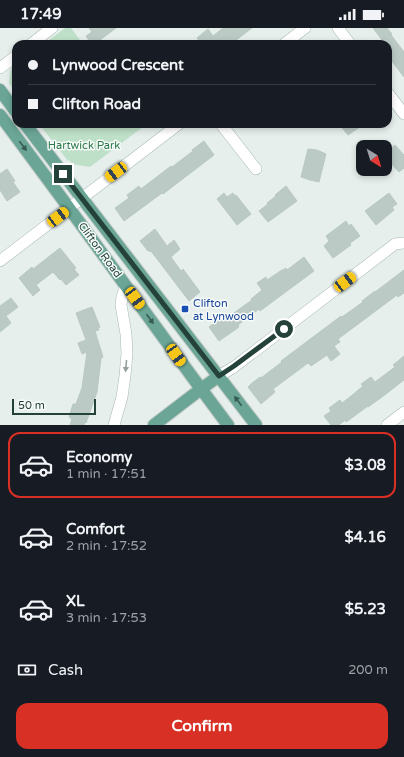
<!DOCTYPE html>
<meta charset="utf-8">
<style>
body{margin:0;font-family:"Varela Round",sans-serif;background:#242831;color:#f1f3f6;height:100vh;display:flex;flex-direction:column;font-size:15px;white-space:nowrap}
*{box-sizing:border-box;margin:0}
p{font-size:13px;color:#9ea1a6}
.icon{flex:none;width:22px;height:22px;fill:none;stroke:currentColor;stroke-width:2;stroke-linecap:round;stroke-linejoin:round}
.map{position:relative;height:397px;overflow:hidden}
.panel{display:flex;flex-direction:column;background:#171b24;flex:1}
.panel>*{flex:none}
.hud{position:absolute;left:12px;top:12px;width:380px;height:88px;border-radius:12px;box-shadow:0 2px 6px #0003;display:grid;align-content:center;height:88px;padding:0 16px;background:#171b24}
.needle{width:26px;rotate:142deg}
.controls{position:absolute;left:356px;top:112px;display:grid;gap:8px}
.controls a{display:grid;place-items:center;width:36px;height:36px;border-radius:8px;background:#171b24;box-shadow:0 2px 6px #0003;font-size:20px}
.scale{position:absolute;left:12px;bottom:10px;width:84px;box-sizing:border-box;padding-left:4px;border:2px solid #24423a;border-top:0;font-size:11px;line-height:14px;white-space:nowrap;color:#24423a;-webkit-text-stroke:3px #f7fbf9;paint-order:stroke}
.end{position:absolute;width:18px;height:18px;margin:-9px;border:5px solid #24423a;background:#fff;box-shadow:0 0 0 2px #fff}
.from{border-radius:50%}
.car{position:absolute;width:12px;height:24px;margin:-12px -6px;border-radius:5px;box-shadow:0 0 3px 1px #0007;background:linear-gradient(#f5c518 24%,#345 0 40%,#f5c518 0 76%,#345 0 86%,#f5c518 0)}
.hud b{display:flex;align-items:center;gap:14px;height:38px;font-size:15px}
.hud b+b{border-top:1px solid #363941}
.hud i{width:10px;height:10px;background:#f1f3f6}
ul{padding:7px 0 0;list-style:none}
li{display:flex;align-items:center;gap:12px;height:66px;margin:0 8px 6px;padding:0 8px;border:2px solid transparent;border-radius:12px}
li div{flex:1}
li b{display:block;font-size:15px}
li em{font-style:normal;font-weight:700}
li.active{border-color:#d93025}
li>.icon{width:36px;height:36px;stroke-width:1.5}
.pay{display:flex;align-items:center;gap:10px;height:44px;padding:0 16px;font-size:15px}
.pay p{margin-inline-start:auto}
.button{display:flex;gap:8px;margin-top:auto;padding:8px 16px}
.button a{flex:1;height:46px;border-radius:12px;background:#d93025;color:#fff;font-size:16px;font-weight:700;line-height:46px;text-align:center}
.status{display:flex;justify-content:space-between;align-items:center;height:28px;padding:0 20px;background:#171b24;direction:ltr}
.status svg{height:11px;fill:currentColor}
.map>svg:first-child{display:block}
.green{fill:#bfe0c8}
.building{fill:#bbcac4;stroke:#b8c9c2}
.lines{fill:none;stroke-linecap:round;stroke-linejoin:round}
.minor-casing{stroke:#a8b8b2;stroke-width:12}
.major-casing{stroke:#c2cac8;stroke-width:14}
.minor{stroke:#fff;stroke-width:11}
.major{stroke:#6aa596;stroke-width:12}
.oneway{fill:#365b51}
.oneway2{fill:#92a09c}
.route{stroke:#24423a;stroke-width:5}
.transit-dot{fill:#1a4fb4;stroke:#f7fbf9;stroke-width:1.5}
.labels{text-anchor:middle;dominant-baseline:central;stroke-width:3;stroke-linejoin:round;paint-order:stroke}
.park-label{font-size:11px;fill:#2d7a4b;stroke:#f7fbf9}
.street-label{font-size:11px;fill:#24423a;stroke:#f7fbf9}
.transit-label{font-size:11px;fill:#164399;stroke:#f7fbf9;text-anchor:start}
</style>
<div class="status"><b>17:49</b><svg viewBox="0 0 49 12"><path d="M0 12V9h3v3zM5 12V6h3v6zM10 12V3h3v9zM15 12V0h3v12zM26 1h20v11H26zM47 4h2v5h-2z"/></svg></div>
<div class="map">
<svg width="404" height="397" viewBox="0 0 404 397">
<rect width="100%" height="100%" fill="#e6efeb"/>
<g class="green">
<polygon points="65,0 71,0 83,16 44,16"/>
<polygon points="16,37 16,64 9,55 11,41"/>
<polygon points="39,96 142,96 144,98 90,139 72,136 69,132 68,133"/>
</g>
<g class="building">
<polygon points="89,0 116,0 100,12 103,16 92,16 90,14 86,8 92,4"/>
<polygon points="223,0 252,0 231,16 202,16 197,10 208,1 213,8"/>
<polygon points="373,0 387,0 392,6 391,7 404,24 404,49 388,28 388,16 385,16"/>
<polygon points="339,96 364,96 348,107"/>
<polygon points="204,113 214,127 163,166 162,165 124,193 115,180 129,170 127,167 139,158 141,161 171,138 172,139 193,123 192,122"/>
<polygon points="395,117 404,127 404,140 399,144 385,129 385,126"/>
<polygon points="308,121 317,122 326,126 319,154 310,152 301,149"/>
<polygon points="7,141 15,153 13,154 20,164 7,173 0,162 0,146"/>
<polygon points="286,158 297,173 268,194 259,183 268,176 267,175 276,168 275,167"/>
<polygon points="224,165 227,169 233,165 235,168 236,167 251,186 237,197 217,171"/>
<polygon points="389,165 397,176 392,179 394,182 376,197 365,183"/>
<polygon points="346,193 349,198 351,196 360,208 350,215 351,217 333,230 324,218 329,213 326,208"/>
<polygon points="155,201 167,218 174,212 180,221 171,229 181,243 183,241 200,264 189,273 151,223 150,224 149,222 148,223 140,213"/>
<polygon points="60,220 76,240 74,241 79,247 66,257 61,251 60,252 53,244 36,257 40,262 33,268 19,250 32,239 33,241"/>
<polygon points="304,229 314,243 260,283 259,281 238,297 239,299 219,313 209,299 229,285 231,287 252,272 251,271 262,262 257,255 266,249 267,252 282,242 283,242 286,240 287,242"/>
<polygon points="404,242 404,265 398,269 397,267 338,311 340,314 334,318 340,326 331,333 327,327 311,338 308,335 273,361 275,364 261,376 248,359 251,356 260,349 261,350 282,334 281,333 341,288 342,289 363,274 362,273 375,263 375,264"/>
<polygon points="11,270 18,279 6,288 11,295 0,304 0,278"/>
<polygon points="92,279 100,299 98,300 99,302 95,303 103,329 101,330 97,364 86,395 85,394 84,397 70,397 72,391 69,389 73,376 76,376 82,360 87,324 82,326 78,315 86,312 76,285"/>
<polygon points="404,328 404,352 382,369 368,379 368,378 346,394 345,392 339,397 331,397 324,388 331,383 329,380 340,372 342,375 350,369 363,358 361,356 371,349 375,354 395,339 393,337"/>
</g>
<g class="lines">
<g class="minor-casing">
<g id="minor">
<polyline points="338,0 350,16"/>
<polyline points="31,16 52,0"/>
<polyline points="284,16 305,0"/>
<polyline points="0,40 16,28"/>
<polyline points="388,65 404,86"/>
<polyline points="221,96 256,141"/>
<polyline points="0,233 179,96"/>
<polyline points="219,348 234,339 395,216 404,215"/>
<polyline points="114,397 122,369 125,348 127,326 126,306 121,277 122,269 126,258"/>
<polyline points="387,397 404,384"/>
</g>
</g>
<g class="major-casing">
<g id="major">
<polyline points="0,62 16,84"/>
<polyline points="0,87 69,180 193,350 228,397"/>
<polyline points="25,96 256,397"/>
<polyline points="154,397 201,361 219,348"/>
</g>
</g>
<use href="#minor" class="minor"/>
<use href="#major" class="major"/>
</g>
<defs><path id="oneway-solid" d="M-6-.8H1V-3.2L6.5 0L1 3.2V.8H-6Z"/></defs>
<g class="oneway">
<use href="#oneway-solid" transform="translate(23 118) rotate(53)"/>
<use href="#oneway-solid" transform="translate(150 291) rotate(54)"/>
<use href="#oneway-solid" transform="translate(238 373) rotate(-127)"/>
</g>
<use class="oneway2" href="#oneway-solid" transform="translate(126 338) rotate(95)"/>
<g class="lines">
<polyline class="route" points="63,146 219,348 234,338 284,301"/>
</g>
<rect class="transit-dot" x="181" y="277" width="8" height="8" rx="2"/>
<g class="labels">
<g class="park-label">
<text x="84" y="117">Hartwick Park</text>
</g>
<g class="street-label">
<text transform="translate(100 222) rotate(54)">Clifton Road</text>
</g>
<g class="transit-label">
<text x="193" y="275">Clifton<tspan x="193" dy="13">at Lynwood</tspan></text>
</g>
</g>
</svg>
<div class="controls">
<a><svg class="needle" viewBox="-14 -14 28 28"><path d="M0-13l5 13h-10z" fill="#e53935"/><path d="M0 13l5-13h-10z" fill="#9ea1a6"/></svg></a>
</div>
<div class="scale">50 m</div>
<i class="end from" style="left:284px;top:301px"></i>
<i class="end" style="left:63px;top:146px"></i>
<i class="car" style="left:116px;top:144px;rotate:233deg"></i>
<i class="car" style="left:58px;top:189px;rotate:53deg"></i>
<i class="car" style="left:345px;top:254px;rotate:53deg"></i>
<i class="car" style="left:135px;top:270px;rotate:144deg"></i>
<i class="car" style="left:176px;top:327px;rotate:145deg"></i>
<div class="hud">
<b><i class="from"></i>Lynwood Crescent</b>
<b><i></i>Clifton Road</b>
</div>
</div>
<section class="panel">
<ul>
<li class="active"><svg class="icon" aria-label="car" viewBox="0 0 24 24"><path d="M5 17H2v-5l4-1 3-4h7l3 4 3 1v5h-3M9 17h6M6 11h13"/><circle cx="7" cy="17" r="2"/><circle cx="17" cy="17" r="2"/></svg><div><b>Economy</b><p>1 min · 17:51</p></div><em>$3.08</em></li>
<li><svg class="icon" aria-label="car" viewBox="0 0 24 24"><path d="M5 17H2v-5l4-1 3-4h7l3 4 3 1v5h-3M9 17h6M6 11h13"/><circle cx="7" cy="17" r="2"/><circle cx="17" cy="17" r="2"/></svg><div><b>Comfort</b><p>2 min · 17:52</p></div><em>$4.16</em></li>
<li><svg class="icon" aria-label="car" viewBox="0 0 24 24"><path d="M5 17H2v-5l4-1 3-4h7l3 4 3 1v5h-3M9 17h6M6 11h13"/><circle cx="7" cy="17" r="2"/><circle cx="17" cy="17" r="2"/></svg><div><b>XL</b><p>3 min · 17:53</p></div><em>$5.23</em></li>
</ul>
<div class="pay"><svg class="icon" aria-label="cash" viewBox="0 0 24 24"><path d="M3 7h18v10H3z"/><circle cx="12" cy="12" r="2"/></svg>Cash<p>200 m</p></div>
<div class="button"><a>Confirm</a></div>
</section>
